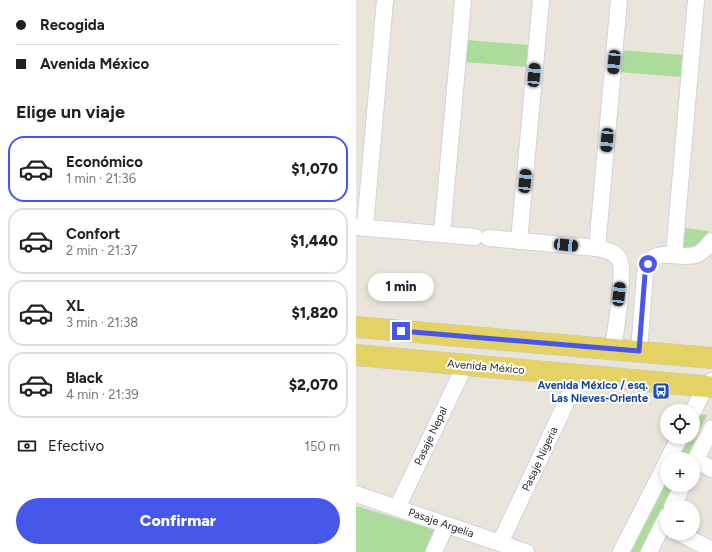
<!DOCTYPE html>
<html lang="es">
<meta charset="utf-8">
<style>
body{margin:0;font-family:Figtree,sans-serif;background:#f6f6f6;color:#202124;height:100vh;display:flex;flex-direction:column;font-size:15px;white-space:nowrap}
*{box-sizing:border-box;margin:0}
p{font-size:13px;color:#757577}
.icon{flex:none;width:22px;height:22px;fill:none;stroke:currentColor;stroke-width:2;stroke-linecap:round;stroke-linejoin:round}
.map{position:relative;flex:1;overflow:hidden}
.drawer{display:flex;flex-direction:column;background:#fff;width:356px}
.drawer>*{flex:none}
.guide{display:grid;align-content:center;height:88px;padding:0 16px;background:#fff}
.buttons{position:absolute;left:304px;top:404px;display:grid;gap:8px}
.buttons a{display:grid;place-items:center;width:40px;height:40px;border-radius:50%;background:#fff;box-shadow:0 2px 6px #0003;font-size:20px}
.end{position:absolute;width:18px;height:18px;margin:-9px;border:5px solid #4757ea;background:#fff;box-shadow:0 0 0 2px #fff}
.from{border-radius:50%}
.bubble{position:absolute;height:28px;border-radius:14px;background:#fff;box-shadow:0 2px 6px #0003;font-size:13px;font-weight:800;line-height:28px;text-align:center}
.car{position:absolute;width:12px;height:24px;margin:-12px -6px;border-radius:5px;box-shadow:0 0 3px 1px #0007;background:linear-gradient(#222 24%,#8ab4d8 0 40%,#222 0 76%,#8ab4d8 0 86%,#222 0)}
.guide b{display:flex;align-items:center;gap:14px;height:38px;font-size:15px}
.guide b+b{border-top:1px solid #e0e0e0}
.guide i{width:10px;height:10px;background:#202124}
ul{padding:0;list-style:none}
li{display:flex;align-items:center;gap:12px;height:66px;margin:0 8px 6px;padding:0 8px;border:2px solid #e0e0e0;border-radius:16px}
li div{flex:1}
li b{display:block;font-size:15px}
li em{font-style:normal;font-weight:800}
li.on{border-color:#4757ea}
li>.icon{width:36px;height:36px;stroke-width:1.5}
h2{padding:0 16px;font-size:18px;line-height:48px}
.pay{display:flex;align-items:center;gap:10px;height:44px;padding:0 16px;font-size:15px}
.pay p{margin-inline-start:auto}
.cta{display:flex;gap:8px;margin-top:auto;padding:8px 16px}
.cta a{flex:1;height:46px;border-radius:24px;background:#4757ea;color:#fff;font-size:16px;font-weight:800;line-height:46px;text-align:center}
main{display:flex;flex:1;min-height:0}
.map>svg:first-child{display:block}
.green{fill:#acdc9c}
.lines{fill:none;stroke-linecap:round;stroke-linejoin:round}
.minor-casing{stroke:#d0d2e0;stroke-width:18}
.major-casing{stroke:#c7c7c7;stroke-width:22}
.minor{stroke:#fff;stroke-width:16}
.major{stroke:#e4d265;stroke-width:21}
.route{stroke:#4757ea;stroke-width:5}
.labels{text-anchor:middle;dominant-baseline:central;stroke-width:4;stroke-linejoin:round;paint-order:stroke}
.street-label{font-size:11px;fill:#282828;stroke:#fff}
.transit-label{font-size:11px;font-weight:bold;fill:#164399;stroke:#fff;text-anchor:end}
</style>
<main>
<section class="drawer">
<div class="guide">
<b><i class="from"></i>Recogida</b>
<b><i></i>Avenida México</b>
</div>
<h2>Elige un viaje</h2>
<ul>
<li class="on"><svg class="icon" aria-label="car" viewBox="0 0 24 24"><path d="M5 17H2v-5l4-1 3-4h7l3 4 3 1v5h-3M9 17h6M6 11h13"/><circle cx="7" cy="17" r="2"/><circle cx="17" cy="17" r="2"/></svg><div><b>Económico</b><p>1 min · 21:36</p></div><em>$1,070</em></li>
<li><svg class="icon" aria-label="car" viewBox="0 0 24 24"><path d="M5 17H2v-5l4-1 3-4h7l3 4 3 1v5h-3M9 17h6M6 11h13"/><circle cx="7" cy="17" r="2"/><circle cx="17" cy="17" r="2"/></svg><div><b>Confort</b><p>2 min · 21:37</p></div><em>$1,440</em></li>
<li><svg class="icon" aria-label="car" viewBox="0 0 24 24"><path d="M5 17H2v-5l4-1 3-4h7l3 4 3 1v5h-3M9 17h6M6 11h13"/><circle cx="7" cy="17" r="2"/><circle cx="17" cy="17" r="2"/></svg><div><b>XL</b><p>3 min · 21:38</p></div><em>$1,820</em></li>
<li><svg class="icon" aria-label="car" viewBox="0 0 24 24"><path d="M5 17H2v-5l4-1 3-4h7l3 4 3 1v5h-3M9 17h6M6 11h13"/><circle cx="7" cy="17" r="2"/><circle cx="17" cy="17" r="2"/></svg><div><b>Black</b><p>4 min · 21:39</p></div><em>$2,070</em></li>
</ul>
<div class="pay"><svg class="icon" aria-label="cash" viewBox="0 0 24 24"><path d="M3 7h18v10H3z"/><circle cx="12" cy="12" r="2"/></svg>Efectivo<p>150 m</p></div>
<div class="cta"><a>Confirmar</a></div>
</section>
<div class="map">
<svg width="356" height="552" viewBox="0 0 356 552">
<rect width="100%" height="100%" fill="#eae5db"/>
<g class="green">
<polygon points="110,40 174,45 172,67 108,62"/>
<polygon points="265,50 328,55 326,77 263,72"/>
<polygon points="328,228 353,231 336,250 325,249"/>
<polygon points="341,414 351,415 330,459 319,459 330,437 337,437 337,423"/>
<polygon points="311,475 311,485 317,485 284,552 273,552"/>
<polygon points="0,506 80,530 70,552 0,552"/>
</g>
<g class="lines">
<g class="minor-casing">
<g id="minor">
<polyline points="0,227 119,237"/>
<polyline points="9,227 29,0"/>
<polyline points="86,234 107,0"/>
<path d="M133 238 241 248C249 250 258 251 263 259 270 270 259 334 257 349"/>
<polyline points="163,241 185,0"/>
<polyline points="241,248 263,0"/>
<polyline points="318,255 340,0"/>
<path d="M283 351 289 274C294 243 320 260 339 255 347 253 351 246 356 241"/>
<polyline points="337,411 350,386 356,381"/>
<polyline points="312,459 324,437"/>
<polyline points="339,460 356,469"/>
<polyline points="337,465 356,428"/>
<polyline points="0,494 170,552"/>
<polyline points="316,507 327,485"/>
<polyline points="41,508 109,365"/>
<polyline points="323,533 356,550"/>
<polyline points="144,543 223,375"/>
<polyline points="78,552 90,525"/>
<polyline points="265,552 311,462"/>
<polyline points="293,552 311,516"/>
</g>
</g>
<g class="major-casing">
<g id="major">
<polyline points="0,327 356,358"/>
<polyline points="0,355 356,387"/>
</g>
</g>
<use href="#minor" class="minor"/>
<use href="#major" class="major"/>
</g>
<g class="lines">
<polyline class="route" points="45,331 283,351 289,274 292,264"/>
</g>
<defs>
<g id="bus-square" transform="scale(0.9)"><rect x="-9" y="-9" width="18" height="18" rx="4" fill="#1a4fb4" stroke="#fff"/><path d="M-5-6H5V4H4V6H2V4H-2V6H-4V4H-5ZM-3.5-4V0h7V-4ZM-3.5 1.2v1.5H-2V1.2ZM2 1.2v1.5H3.5V1.2Z" fill="#fff"/></g>
</defs>
<g fill-rule="evenodd">
<use href="#bus-square" x="305" y="391"/>
</g>
<g class="labels">
<g class="street-label">
<text transform="translate(130 367) rotate(5)">Avenida México</text>
<text transform="translate(75 436) rotate(-65)">Pasaje Nepal</text>
<text transform="translate(184 459) rotate(-65)">Pasaje Nigeria</text>
<text transform="translate(85 523) rotate(19)">Pasaje Argelia</text>
</g>
<g class="transit-label">
<text x="292" y="385">Avenida México / esq.<tspan x="292" dy="13">Las Nieves-Oriente</tspan></text>
</g>
</g>
</svg>
<div class="buttons">
<a><svg class="icon" aria-label="locate" viewBox="0 0 24 24"><circle cx="12" cy="12" r="6"/><path d="M12 2v4M12 18v4M2 12h4M18 12h4"/></svg></a>
<a>+</a>
<a>−</a>
</div>
<i class="end from" style="left:292px;top:264px"></i>
<i class="end" style="left:45px;top:331px"></i>
<div class="bubble" style="left:12px;top:273px;width:66px">1 min</div>
<i class="car" style="left:258px;top:62px;rotate:185deg"></i>
<i class="car" style="left:178px;top:75px;rotate:5deg"></i>
<i class="car" style="left:251px;top:140px;rotate:185deg"></i>
<i class="car" style="left:169px;top:181px;rotate:5deg"></i>
<i class="car" style="left:210px;top:245px;rotate:95deg"></i>
<i class="car" style="left:263px;top:294px;rotate:6deg"></i>
</div>
</main>
